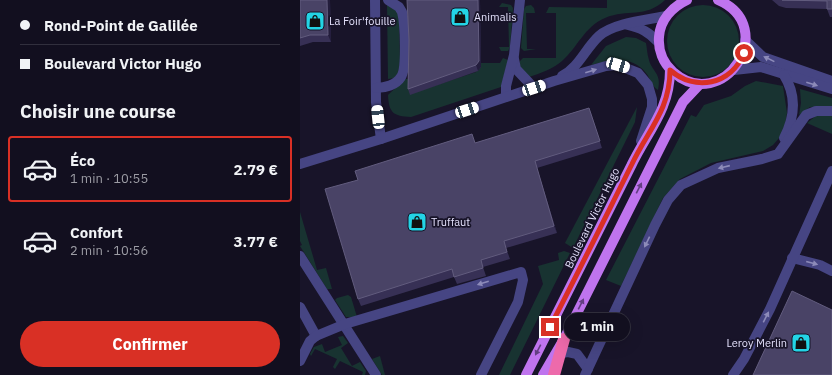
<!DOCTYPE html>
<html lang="fr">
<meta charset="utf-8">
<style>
body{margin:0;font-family:"IBM Plex Sans",sans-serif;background:#1f1d2c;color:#f1f3f6;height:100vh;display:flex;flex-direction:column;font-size:15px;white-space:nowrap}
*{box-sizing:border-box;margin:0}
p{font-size:13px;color:#9c9ca4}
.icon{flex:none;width:22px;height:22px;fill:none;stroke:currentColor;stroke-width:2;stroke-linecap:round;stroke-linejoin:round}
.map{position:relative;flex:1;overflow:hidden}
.side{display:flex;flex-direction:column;background:#120f1f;width:300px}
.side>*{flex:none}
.banner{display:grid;align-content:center;height:88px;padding:0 20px;background:#120f1f}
.end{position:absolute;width:18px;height:18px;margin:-9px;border:5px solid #d93025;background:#fff;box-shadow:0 0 0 2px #fff}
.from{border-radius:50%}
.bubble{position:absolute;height:28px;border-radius:14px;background:#120f1f;box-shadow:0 4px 16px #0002,0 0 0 1px #312f3d;font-size:13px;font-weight:700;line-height:28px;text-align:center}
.car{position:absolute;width:12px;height:24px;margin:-12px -6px;border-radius:5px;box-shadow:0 0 3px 1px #0007;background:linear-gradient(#fff 24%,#345 0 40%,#fff 0 76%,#345 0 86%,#fff 0)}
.banner b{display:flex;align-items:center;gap:14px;height:38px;font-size:15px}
.banner b+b{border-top:1px solid #312f3d}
.banner i{width:10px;height:10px;background:#f1f3f6}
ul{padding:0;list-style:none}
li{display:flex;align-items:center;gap:12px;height:66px;margin:0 8px 6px;padding:0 12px;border:2px solid transparent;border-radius:4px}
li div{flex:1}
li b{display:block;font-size:15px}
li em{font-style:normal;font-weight:700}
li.current{border-color:#d93025}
li>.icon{width:36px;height:36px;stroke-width:1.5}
h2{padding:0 20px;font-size:18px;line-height:48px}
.cta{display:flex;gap:8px;margin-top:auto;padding:8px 20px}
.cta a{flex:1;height:46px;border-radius:24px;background:#d93025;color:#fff;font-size:16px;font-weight:700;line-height:46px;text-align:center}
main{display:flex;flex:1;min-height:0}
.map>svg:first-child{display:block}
.green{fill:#183331}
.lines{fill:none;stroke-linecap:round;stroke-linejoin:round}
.minor{stroke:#464583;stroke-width:10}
.major{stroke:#bf74ee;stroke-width:10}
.highway{stroke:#ed6aab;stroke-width:12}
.wall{fill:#373055}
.shaded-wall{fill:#231d3c}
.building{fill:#494366;stroke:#625c7e}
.oneway{fill:#8d8bb9}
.oneway2{fill:#633f82}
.route{stroke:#d93025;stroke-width:5}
.labels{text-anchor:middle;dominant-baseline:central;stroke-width:3.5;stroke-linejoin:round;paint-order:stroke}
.poi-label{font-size:11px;fill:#e3e0fb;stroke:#181429;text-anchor:start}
.street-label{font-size:11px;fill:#e3e0fb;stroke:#181429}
</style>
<main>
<section class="side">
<div class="banner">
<b><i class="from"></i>Rond-Point de Galilée</b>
<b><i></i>Boulevard Victor Hugo</b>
</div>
<h2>Choisir une course</h2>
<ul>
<li class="current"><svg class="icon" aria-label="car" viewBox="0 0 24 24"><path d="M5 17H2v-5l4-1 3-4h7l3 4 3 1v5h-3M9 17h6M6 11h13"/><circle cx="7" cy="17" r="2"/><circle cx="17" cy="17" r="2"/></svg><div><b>Éco</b><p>1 min · 10:55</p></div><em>2.79 €</em></li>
<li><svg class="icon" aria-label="car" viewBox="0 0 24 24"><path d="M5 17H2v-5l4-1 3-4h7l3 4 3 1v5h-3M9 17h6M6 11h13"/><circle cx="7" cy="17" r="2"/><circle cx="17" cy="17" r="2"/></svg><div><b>Confort</b><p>2 min · 10:56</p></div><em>3.77 €</em></li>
</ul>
<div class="cta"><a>Confirmer</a></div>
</section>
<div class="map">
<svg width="532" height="375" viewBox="0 0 532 375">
<rect width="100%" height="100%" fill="#181429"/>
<g class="green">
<path d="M307 0H365C345 19 328 8 305 18 284 27 278 47 262 61 253 69 241 73 229 77L219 69 220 61 223 58H256V13H246L249 7 307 8Z"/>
<polygon points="202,3 211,5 213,8 210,47 208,51 201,51 199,47 209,47 208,7 199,7"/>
<polygon points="87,5 99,12 100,63 98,74 94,78 88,79"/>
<polygon points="231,5 234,8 235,13 226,13 227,49 236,49 224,51 221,48 224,9 226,6"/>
<circle cx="403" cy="41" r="36"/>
<path d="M326 37 336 38 346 43C347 48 347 54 349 60 352 72 362 73 358 90 351 86 351 79 346 73 332 55 310 60 291 65L306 46Z"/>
<path d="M203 58 208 60 201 87 111 117C93 116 89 113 88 95L105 79H109L110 94 176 72 181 63H200Z"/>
<polygon points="456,81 483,86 487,113 485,126 480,137 473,145 463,151 411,163 380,179 363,198 321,286 306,280 391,115 396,117 404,105 431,96 445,86"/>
<polygon points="500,89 532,98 532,106 510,107 499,115 501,103"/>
<polygon points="337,107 335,122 273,248 265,243"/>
<polygon points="517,115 532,116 532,134 507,123"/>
<polygon points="0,212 17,270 26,268 32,289 27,289 0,246 2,245 0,241"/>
<polygon points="264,251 270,253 210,375 199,375 243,284 238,266 259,260 258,253"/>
<polygon points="48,295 51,297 57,317 46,317 35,300 37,298"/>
<polygon points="43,336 48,343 41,348 52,366 60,362 66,371 65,375 62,375 63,372 40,361 35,369 33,367 37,359 15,349 11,356 10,354 14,347 22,344 25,352 42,345 38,337"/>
<polygon points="80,356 85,375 82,375 72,359"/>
</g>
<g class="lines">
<g class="minor">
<polyline points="75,0 76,102 81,139"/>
<path d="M328 25C341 28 349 32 358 42"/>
<polyline points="445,40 463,57 532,81"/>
<polyline points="214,59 216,69 234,88"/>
<polyline points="434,70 461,67 532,89"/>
<path d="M262 76C279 67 285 49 299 36 313 23 347 20 366 16"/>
<path d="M76 88C85 88 96 85 101 77 107 69 105 23 102 12L99 7 88 0"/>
<polyline points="206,97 206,86 214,55 220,0"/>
<path d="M484 138C495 117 497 96 484 75"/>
<polyline points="0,164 81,139 254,81 306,66 318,65 338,73 348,85 352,99 352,107 341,141"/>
<polyline points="0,256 76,375"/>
<polyline points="492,258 520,265 532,271"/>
<polyline points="0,307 16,336"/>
<polyline points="255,355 268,352 277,354 288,369"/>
<polyline points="0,361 10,341 16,336 45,324 221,272 223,280 218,302 181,375"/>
<polyline points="285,375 355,225 368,200 381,185 418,168 462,159 478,154 506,115 516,111 532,111"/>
<polyline points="433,375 444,359 470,309 532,171"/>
</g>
<g class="major">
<path d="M387 0C372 7 360 20 359 37 358 50 363 63 373 72 423 116 481 27 418 0"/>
<path d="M226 375C261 306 296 236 331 166 347 132 370 110 370 70"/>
<polyline points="243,375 264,339 383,102 400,84"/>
</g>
<polyline class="highway" points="254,375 264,339"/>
</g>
<g class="wall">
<polygon points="0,0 30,0 31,42 13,42 0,46"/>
<polygon points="107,0 180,0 181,67 178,71 110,95 108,89 109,40"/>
<polygon points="472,0 532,0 532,17 530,17 527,9 486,8 479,6"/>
<polygon points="289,108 302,148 237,168 257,233 206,248 210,259 183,267 186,276 157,284 154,277 61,306 58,299 175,143"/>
</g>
<g class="shaded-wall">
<polygon points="27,0 30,0 31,42 28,35"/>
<polygon points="178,0 180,0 180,1 181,67 178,71 176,65"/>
<polygon points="289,108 292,115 302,148 300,141"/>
<polygon points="235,161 237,168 257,233 254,226"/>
</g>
<g class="building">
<polygon points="0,0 27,0 28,35 10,35 0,38"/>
<polygon points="107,0 178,0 179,61 176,65 108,89 109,40"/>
<polygon points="482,0 532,0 532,9 527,9 527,1"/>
<polygon points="289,108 300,141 235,161 254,226 204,241 207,252 181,260 183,268 154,277 152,269 58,299 25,189 58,180 55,171 172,134 175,143"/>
<polygon points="492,291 532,310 532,375 453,375"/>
</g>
<defs><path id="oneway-solid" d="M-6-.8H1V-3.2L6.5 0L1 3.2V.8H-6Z"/></defs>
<g class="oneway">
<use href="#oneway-solid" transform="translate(469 59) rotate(-154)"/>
<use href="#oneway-solid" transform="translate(291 71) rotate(-17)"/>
<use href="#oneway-solid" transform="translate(512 84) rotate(18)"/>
<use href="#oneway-solid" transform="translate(424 167) rotate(167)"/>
<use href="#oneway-solid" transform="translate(347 242) rotate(116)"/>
<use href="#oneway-solid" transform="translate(512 263) rotate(15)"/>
<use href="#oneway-solid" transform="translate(183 283) rotate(163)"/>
<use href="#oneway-solid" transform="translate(466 317) rotate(-63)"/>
</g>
<g class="oneway2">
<use href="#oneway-solid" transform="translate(339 188) rotate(-63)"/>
<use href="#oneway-solid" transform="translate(281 304) rotate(-63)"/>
<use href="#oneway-solid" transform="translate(238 350) rotate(117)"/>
</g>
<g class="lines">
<path class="route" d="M250 327C278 273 305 218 332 164 348 130 370 110 370 70 395 92 431 85 444 53"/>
</g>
<defs>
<g id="shop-square" transform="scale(1)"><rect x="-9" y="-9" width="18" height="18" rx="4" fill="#23d4e5" stroke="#181429"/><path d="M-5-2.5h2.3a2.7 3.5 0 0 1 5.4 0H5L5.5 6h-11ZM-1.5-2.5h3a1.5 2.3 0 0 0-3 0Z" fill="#111"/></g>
</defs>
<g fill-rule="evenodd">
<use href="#shop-square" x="160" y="17"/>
<use href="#shop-square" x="15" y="21"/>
<use href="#shop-square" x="117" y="222"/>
<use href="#shop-square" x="501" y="343"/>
</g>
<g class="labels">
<g class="poi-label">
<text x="174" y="17">Animalis</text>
<text x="29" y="21">La Foir'fouille</text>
<text x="131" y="222">Truffaut</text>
<text x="487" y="343" text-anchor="end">Leroy Merlin</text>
</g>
<g class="street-label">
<text transform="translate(292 218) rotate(-64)">Boulevard Victor Hugo</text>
</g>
</g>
</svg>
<i class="end from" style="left:444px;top:53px"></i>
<i class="end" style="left:250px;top:327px"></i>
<div class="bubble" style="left:264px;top:313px;width:66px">1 min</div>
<i class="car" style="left:318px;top:65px;rotate:106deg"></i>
<i class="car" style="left:234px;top:88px;rotate:72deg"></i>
<i class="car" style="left:167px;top:110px;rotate:72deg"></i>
<i class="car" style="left:78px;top:117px;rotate:354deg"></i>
</div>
</main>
